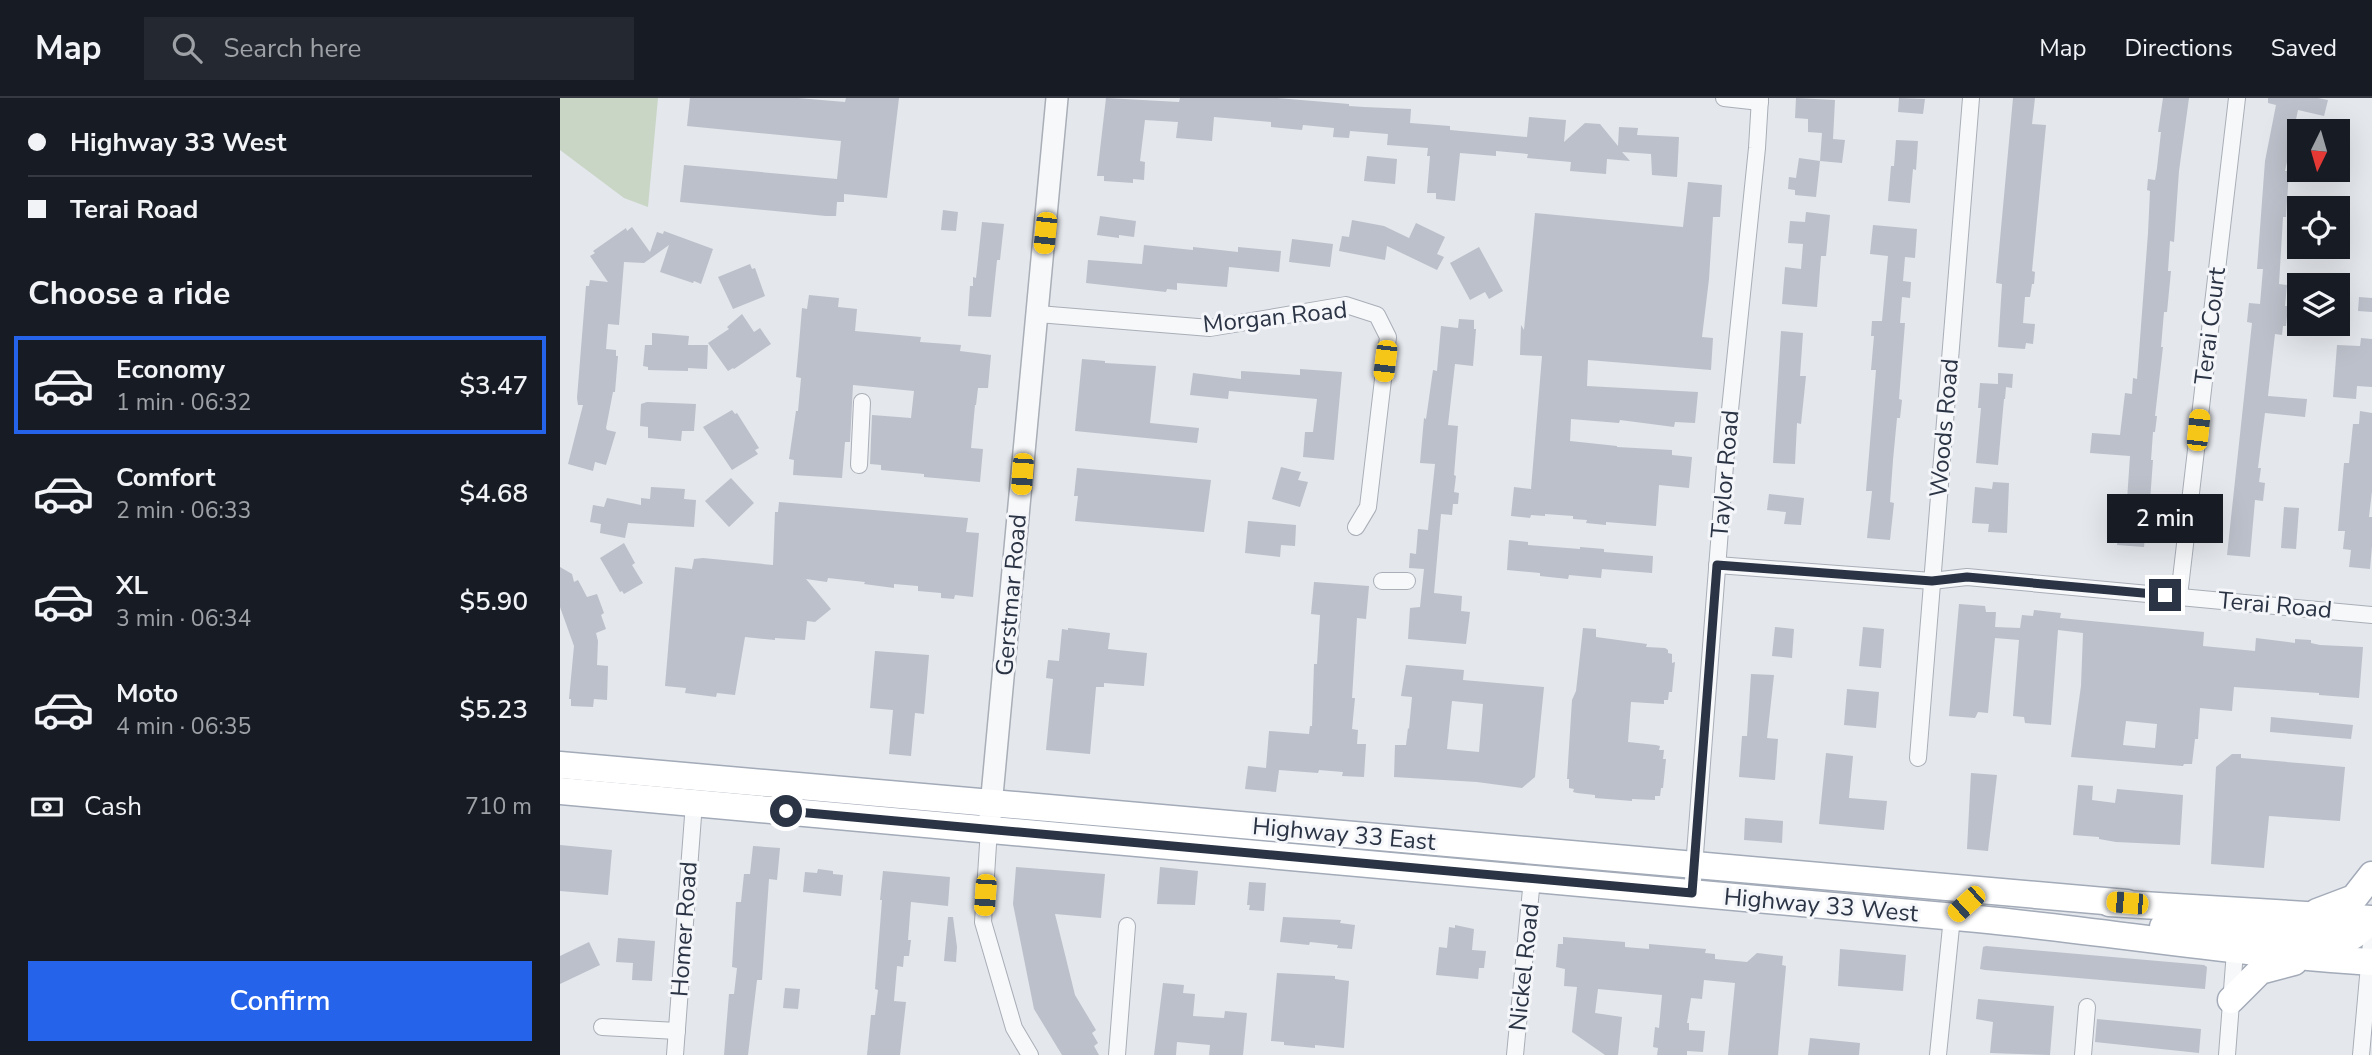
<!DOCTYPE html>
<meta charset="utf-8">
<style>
body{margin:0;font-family:"Nunito Sans",sans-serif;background:#242831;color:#f1f3f6;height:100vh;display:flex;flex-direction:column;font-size:26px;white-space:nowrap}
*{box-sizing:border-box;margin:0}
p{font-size:23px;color:#9ea1a6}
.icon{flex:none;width:38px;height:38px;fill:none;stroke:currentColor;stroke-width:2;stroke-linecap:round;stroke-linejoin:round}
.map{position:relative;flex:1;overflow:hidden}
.side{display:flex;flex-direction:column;background:#171b24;width:560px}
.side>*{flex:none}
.hud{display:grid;align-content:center;height:154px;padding:0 28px;background:#171b24}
.needle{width:46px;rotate:185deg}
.buttons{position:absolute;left:1727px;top:21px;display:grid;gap:14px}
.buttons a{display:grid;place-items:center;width:63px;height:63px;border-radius:0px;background:#171b24;box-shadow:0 7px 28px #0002;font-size:35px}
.end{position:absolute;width:32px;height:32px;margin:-16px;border:9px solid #2b3445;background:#fff;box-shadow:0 0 0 4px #fff}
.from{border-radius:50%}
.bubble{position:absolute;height:49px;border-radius:0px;background:#171b24;box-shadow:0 7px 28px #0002;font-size:23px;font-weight:600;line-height:49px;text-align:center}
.car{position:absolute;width:21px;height:42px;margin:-21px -10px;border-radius:9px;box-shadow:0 0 5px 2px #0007;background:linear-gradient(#f5c518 24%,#345 0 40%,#f5c518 0 76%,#345 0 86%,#f5c518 0)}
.hud b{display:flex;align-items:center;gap:24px;height:66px;font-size:26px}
.hud b+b{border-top:2px solid #363941}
.hud i{width:18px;height:18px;background:#f1f3f6}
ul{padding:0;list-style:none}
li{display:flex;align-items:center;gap:21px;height:98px;margin:0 14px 10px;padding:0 14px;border:4px solid transparent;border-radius:0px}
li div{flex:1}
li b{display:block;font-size:26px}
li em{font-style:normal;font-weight:600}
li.on{border-color:#2563eb}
li>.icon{width:63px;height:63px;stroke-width:1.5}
h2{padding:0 28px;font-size:32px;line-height:84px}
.pay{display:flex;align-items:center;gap:18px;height:77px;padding:0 28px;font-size:26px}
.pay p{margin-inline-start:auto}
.button{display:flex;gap:14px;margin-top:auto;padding:14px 28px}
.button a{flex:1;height:80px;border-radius:0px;background:#2563eb;color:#fff;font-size:28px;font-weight:600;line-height:80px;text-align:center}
header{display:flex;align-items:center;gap:42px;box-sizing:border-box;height:98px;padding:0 35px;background:#171b24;border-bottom:2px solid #363941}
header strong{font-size:33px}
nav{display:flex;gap:38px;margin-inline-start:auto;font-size:24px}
.search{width:490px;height:63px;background:#242831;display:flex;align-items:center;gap:18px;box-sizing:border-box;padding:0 24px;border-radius:0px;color:#9ea1a6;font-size:26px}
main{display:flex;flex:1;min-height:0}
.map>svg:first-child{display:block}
.green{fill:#c9d6c5}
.building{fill:#bbc0ca;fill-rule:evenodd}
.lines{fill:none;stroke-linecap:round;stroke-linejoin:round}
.minor-casing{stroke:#a9aeb7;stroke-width:18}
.tertiary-casing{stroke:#a9aeb7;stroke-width:24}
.primary-casing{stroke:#a3abb8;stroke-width:29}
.minor{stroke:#f7f8fa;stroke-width:16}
.tertiary{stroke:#f7f8fa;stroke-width:21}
.primary{stroke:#fff;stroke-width:26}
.route{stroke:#2b3445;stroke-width:9}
.labels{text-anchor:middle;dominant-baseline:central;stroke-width:6;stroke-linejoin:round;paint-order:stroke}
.street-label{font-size:24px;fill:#2b3445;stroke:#f4f6f9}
</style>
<header>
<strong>Map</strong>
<div class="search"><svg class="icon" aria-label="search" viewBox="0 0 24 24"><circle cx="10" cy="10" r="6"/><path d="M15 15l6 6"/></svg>Search here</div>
<nav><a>Map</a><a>Directions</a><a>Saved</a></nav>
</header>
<main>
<section class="side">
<div class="hud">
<b><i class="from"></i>Highway 33 West</b>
<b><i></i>Terai Road</b>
</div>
<h2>Choose a ride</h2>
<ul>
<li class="on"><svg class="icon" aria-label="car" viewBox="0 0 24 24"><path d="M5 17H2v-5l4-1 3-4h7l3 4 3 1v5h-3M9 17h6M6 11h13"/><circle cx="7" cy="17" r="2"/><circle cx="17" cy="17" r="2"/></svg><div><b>Economy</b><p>1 min · 06:32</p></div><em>$3.47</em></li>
<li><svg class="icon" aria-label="car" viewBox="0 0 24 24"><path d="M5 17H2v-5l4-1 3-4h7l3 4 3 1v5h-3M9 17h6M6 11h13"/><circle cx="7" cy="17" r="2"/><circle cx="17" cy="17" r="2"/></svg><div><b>Comfort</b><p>2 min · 06:33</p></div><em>$4.68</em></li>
<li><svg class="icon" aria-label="car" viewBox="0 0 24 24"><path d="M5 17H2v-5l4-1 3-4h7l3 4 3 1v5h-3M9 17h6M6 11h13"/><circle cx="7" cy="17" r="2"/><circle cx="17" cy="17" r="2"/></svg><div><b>XL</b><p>3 min · 06:34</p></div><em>$5.90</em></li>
<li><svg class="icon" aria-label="car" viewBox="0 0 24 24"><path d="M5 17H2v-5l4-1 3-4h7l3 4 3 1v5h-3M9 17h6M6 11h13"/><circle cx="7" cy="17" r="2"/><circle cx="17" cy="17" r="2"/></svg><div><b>Moto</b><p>4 min · 06:35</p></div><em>$5.23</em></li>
</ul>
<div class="pay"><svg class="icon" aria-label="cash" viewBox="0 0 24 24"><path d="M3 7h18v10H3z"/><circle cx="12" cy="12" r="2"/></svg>Cash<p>710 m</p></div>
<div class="button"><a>Confirm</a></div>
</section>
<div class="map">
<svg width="1812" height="957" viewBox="0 0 1812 957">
<rect width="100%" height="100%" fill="#e4e7ec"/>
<polygon class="green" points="0,0 98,0 88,109 64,100 0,52"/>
<g class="building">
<polygon points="130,0 238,0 285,4 286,0 339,0 327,100 284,96 284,104 277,104 276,118 266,118 120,104 124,67 277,81 281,43 127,28"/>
<polygon points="546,0 619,4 620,0 717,0 789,6 789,8 804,9 851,11 850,25 890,28 890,32 967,39 969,19 1006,22 1004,44 1025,25 1040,26 1058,48 1059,29 1078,30 1077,37 1119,39 1117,79 1092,77 1091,56 1062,54 1070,63 1047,61 1046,76 1010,73 1011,64 967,60 968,56 936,53 936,58 900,55 895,103 876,101 876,95 867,95 870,58 867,58 868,50 827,47 828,36 790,33 789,40 773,39 774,30 743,27 742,32 711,29 711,24 654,19 652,43 616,40 618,24 585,22 580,63 585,64 584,82 573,81 573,85 544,83 544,78 537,78"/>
<polygon points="1236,0 1275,2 1273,41 1285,42 1282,65 1260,63 1262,35 1248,34 1248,21 1235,20"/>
<polygon points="1339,0 1365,1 1363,16 1338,14"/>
<polygon points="1453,0 1475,0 1472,26 1486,27 1472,173 1475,174 1474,186 1472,186 1470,199 1465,199 1463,225 1475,226 1473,246 1466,245 1465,251 1438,249 1442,186 1436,185"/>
<polygon points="1603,0 1629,0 1619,73 1614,144 1610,143 1608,173 1611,173 1607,214 1604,214 1601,249 1603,249 1595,318 1597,318 1595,334 1593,334 1591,362 1593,362 1590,403 1593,404 1592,419 1587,418 1584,449 1557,447 1559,427 1552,427 1554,401 1567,402 1570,358 1530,355 1532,335 1560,337 1565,295 1572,296 1573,280 1577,281 1588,135 1590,93 1587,92 1588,81 1595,82 1597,70 1601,34 1598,34"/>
<polygon points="1708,0 1758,0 1768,2 1764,18 1738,12 1725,73 1729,73 1726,119 1723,119 1719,186 1727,187 1725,208 1728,208 1726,228 1723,228 1722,237 1715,236 1708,298 1747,301 1745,319 1705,315 1698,370 1701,370 1699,384 1705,385 1703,403 1695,402 1690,459 1667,457 1692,225 1687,224 1689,205 1700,206 1703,171 1697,171 1705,63 1716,7 1708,5"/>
<polygon points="1336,42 1358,43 1356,72 1353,71 1350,105 1328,103 1331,68 1334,68"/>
<polygon points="807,58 837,61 835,86 804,83"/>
<polygon points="1239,60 1260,63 1256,99 1235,97 1235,92 1228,91 1229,79 1236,80"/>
<polygon points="1128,84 1162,87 1160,119 1153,119 1149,181 1142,239 1153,240 1151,272 1028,262 1027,288 1138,294 1135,325 1115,324 1114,329 1060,322 1059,325 1011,321 1010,343 1057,348 1057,349 1112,352 1112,357 1132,359 1129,390 1099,387 1096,428 1046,424 1046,427 1026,425 1027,422 1013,421 1013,418 985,416 985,418 971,417 970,420 951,418 954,389 971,391 982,258 960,257 961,227 964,232 975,115 1123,129"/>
<polygon points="383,112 398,114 396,133 381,132"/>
<polygon points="1246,114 1270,117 1266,158 1261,158 1257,209 1222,206 1225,169 1241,171 1243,146 1228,145 1230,123 1245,124"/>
<polygon points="540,118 576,123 574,139 559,137 559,140 537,137"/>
<polygon points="792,122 824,128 849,140 856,125 885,139 877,156 884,159 877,172 827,148 825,162 779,153 782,138 789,139"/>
<polygon points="422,124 444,126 440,162 437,162 431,219 408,218 410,188 413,188 413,179 416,180"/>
<polygon points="1313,127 1357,131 1355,160 1345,159 1343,183 1351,184 1350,200 1342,199 1340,225 1345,225 1339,301 1342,302 1340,320 1337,320 1333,362 1330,404 1334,405 1330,442 1307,440 1312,393 1306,393 1316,272 1311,272 1314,238 1311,238 1312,223 1322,223 1328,158 1310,156"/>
<polygon points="72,129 90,154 97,134 103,136 104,133 153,151 141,186 134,183 133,185 100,174 109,147 84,165 64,164 59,227 48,226 46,251 56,252 56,258 58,258 55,294 53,294 46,330 47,332 56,334 46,367 35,364 33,373 8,366 23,307 18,307 17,300 26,188 29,188 30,182 48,184 30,158 35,155 33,153 66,130 67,133"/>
<polygon points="732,141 773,146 770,169 729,164"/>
<polygon points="584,147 633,152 633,149 678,154 678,149 721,153 719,174 669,169 667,189 617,185 617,192 607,191 606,194 526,185 528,162 582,166"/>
<polygon points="919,149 943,193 929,201 925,194 910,202 890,165"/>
<polygon points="190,166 192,171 195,170 205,198 173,211 158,179"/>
<polygon points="249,197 279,200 278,209 297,211 295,233 361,239 360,244 401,247 400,253 431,257 428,290 418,290 416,307 415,307 411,350 423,351 420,384 364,379 364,376 321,372 321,367 310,366 312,317 351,320 354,293 293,287 290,344 285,344 282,380 233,377 234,362 229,361 236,313 238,313 241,280 236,279 239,246 242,210 247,211"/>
<polygon points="1799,199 1812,200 1812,214 1798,213"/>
<polygon points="182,216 194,234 200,230 211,246 174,271 173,270 168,273 148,245 169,231 167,229"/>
<polygon points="899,221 914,222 914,231 916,231 913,268 895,266 888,327 898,328 894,377 896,378 894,394 899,395 898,406 893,406 892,417 881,416 874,495 902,498 901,513 910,514 906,546 848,541 850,510 860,509 864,471 849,470 850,455 856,456 858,431 868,432 875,366 860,365 864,320 866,321 873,272 877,273 881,228 898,230"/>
<polygon points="1221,233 1243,235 1240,278 1246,278 1241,326 1237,325 1235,366 1213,365"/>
<polygon points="92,235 129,238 128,247 148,247 147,271 128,270 128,273 88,272 88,269 83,268 85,247 92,247"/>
<polygon points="1801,240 1812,241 1812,289 1797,288 1796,301 1773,299 1777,247 1800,248"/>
<polygon points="522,261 545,263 545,265 596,268 590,325 639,330 637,345 515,333"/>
<polygon points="740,271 782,274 774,362 743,359 745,334 753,334 757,301 669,293 668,301 630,297 633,275 681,281 681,273 740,277"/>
<polygon points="1438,275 1453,276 1452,290 1446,289 1445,301 1444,301 1438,367 1416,365 1421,310 1418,310 1420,285 1438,286"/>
<polygon points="87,304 136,306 134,333 122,333 121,343 88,340 88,329 80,328 81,306"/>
<polygon points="172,312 175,316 177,315 199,350 195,352 198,356 172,372 143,329"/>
<polygon points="1800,313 1812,315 1812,393 1809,419 1812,419 1812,448 1810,471 1789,469 1791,452 1783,451 1785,433 1778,433 1784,365 1789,365 1793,326 1799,326"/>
<polygon points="721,369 741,374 738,382 748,384 740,409 712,401"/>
<polygon points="517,370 651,382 644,434 515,423 518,398 514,398"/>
<polygon points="171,380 194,405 169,429 145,403"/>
<polygon points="1433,384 1449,385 1447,435 1428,434 1429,426 1412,425 1415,389 1432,391"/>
<polygon points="91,389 125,391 124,401 136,402 134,429 68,425 65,440 40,435 41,426 30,424 33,407 44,409 47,400 81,407 81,400 90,401"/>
<polygon points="1209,396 1244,400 1241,427 1224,426 1226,414 1207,412"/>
<polygon points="219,404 408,420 406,434 419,435 413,499 395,497 394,501 381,500 381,495 358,493 358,488 334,486 334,490 304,486 305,484 268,480 267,484 246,481 271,511 255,524 247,523 245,542 215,540 215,542 185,539 175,597 157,595 156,599 125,595 126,590 105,588 115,469 132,471 134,461 143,460 213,467 215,414 218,414"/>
<polygon points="1724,409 1739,410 1736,451 1721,450"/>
<polygon points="688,423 736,427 735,448 721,447 720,459 685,455"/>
<polygon points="949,442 968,444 968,447 1020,451 1020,449 1044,451 1044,454 1093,458 1092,475 1042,471 1041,480 1009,477 1008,481 980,478 980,475 947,472"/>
<polygon points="64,445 75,465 72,467 83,485 64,496 62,493 60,494 40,460"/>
<polygon points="0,469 12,476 14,484 18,482 27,499 37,496 44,515 41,517 46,531 36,535 38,543 37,567 48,568 47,602 34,601 33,609 11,608 11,601 9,601 14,548 0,509"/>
<polygon points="754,484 809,488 806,521 797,520 792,600 795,600 792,631 798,632 797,646 806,646 804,679 782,678 783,674 759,672 758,675 719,672 716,694 685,691 688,668 706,670 709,633 749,636 750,628 752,628 754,566 757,566 760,517 751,516"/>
<path d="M1399 506 1425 508 1426 514H1436L1435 529 1460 530 1462 517 1473 518 1474 512 1501 515 1500 520 1644 534 1643 548 1695 553 1696 540 1735 545V541L1751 542V545L1760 547 1803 549 1799 600 1759 597V595L1674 589 1672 613 1640 610 1638 641H1635L1632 666H1624L1623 668 1511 659 1521 588 1523 535 1498 532 1491 627 1465 625 1464 619 1453 618 1459 542 1435 540 1428 615 1418 614 1415 620 1389 618ZM1566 623 1597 626 1595 650 1563 647Z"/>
<polygon points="1215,529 1234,531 1232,560 1212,558"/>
<polygon points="1303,529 1324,531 1321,570 1299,568"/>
<polygon points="508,530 550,535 548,551 587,555 584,588 544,585 544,589 536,589 530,656 486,652 493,581 486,580 488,562 499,563 502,531 508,532"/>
<polygon points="1023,530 1036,531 1036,539 1087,546 1086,549 1105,550 1108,552 1108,555 1112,556 1112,565 1115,564 1112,594 1109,594 1108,602 1104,602 1104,606 1071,604 1068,644 1096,647 1100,648 1099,652 1104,652 1103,661 1106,661 1103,690 1101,690 1100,698 1095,698 1095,702 1072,701 1072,703 1035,700 1035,697 1017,695 1013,694 1014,691 1009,690 1009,681 1007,681 1012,602 1016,593"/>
<polygon points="315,553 369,557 364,616 355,615 351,658 329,656 333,612 310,610"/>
<path d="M846 567 904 572 903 582 984 589 975 679 962 690 917 684 834 679 835 647H846L848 630 849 631 852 599 841 598ZM892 603 923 606 919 654 887 651Z"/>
<polygon points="1191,576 1214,577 1207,640 1218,641 1215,682 1179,679 1182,638 1187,638"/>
<polygon points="1287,591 1319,594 1316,630 1284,627"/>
<polygon points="1711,619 1793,627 1791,641 1710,634"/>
<polygon points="1266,655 1293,658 1289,700 1327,703 1324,732 1259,726"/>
<polygon points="1672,656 1681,656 1681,660 1785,669 1780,723 1709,718 1704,770 1651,766 1656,669"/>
<polygon points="1411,675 1437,677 1428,753 1407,751"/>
<polygon points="1518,687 1533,688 1532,702 1555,705 1557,691 1623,697 1620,747 1556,744 1539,741 1539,739 1513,737"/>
<polygon points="1185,720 1223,723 1222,745 1184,742"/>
<polygon points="0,747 52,752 48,797 0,793"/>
<polygon points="193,748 220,750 217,782 209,781 202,882 197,882 188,957 164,957 169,896 174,896 177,870 172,869 176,804 181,804 184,776 190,776"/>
<polygon points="456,769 545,776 541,820 495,816 515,897 536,932 532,935 538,945 534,948 539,957 502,957 474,911 453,806"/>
<polygon points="600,769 638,773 635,807 597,806"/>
<polygon points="258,771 273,773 273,776 283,777 281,798 243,794 245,774 257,775"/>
<polygon points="323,773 390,779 388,808 351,804 348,842 351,842 349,858 344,858 343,869 337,868 334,903 346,904 340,957 307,957 311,917 315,917 318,892 315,891 322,802 320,802"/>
<polygon points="689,784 706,785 704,813 689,812 690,807 687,807"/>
<polygon points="388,819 393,819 397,849 396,864 384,863"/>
<polygon points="723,819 781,822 780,825 795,827 792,851 777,850 778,847 750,844 749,847 720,844"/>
<polygon points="895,827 914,831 912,852 926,853 924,870 919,870 918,881 876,877 879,849 887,850 889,829 895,830"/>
<polygon points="1003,839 1065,844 1065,849 1089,851 1089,846 1146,851 1145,855 1155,856 1155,861 1187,864 1197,855 1223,858 1222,867 1226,868 1218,957 1168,957 1175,885 1144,882 1142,901 1131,900 1127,925 1129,925 1129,932 1145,933 1143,954 1127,953 1127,957 1097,957 1098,950 1093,949 1095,929 1099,930 1102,897 1038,891 1035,915 1062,919 1058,957 1045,957 1012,934 1017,889 1004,888 1005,871 996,869 998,846 1003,846"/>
<polygon points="58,840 95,843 92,883 72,882 73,865 56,864"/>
<polygon points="29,844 40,867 0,886 0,858"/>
<polygon points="1426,848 1644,867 1647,869 1645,891 1425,872 1420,871 1423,849"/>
<polygon points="1280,851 1346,857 1343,893 1278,888"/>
<polygon points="717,875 775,878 775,881 789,883 784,950 755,947 755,950 724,947 724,944 711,943"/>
<polygon points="603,885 624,887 623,895 635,896 633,918 664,920 665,913 687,915 683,957 649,957 650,947 617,944 616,957 594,957"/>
<polygon points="225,890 240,891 238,911 223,910"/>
<polygon points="1418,901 1494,908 1490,957 1430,955 1433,924 1416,921"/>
<polygon points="1537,921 1641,931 1639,955 1535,944"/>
<polygon points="1250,940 1300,945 1299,957 1248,957"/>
</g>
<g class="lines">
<g class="minor-casing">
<g id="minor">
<polyline points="1164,0 1200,4"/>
<polyline points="478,216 650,230 786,207 817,217 828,239 808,409 796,429"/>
<polyline points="299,367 302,304"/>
<polyline points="1157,467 1372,483 1407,479 1812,517"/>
<polyline points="822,483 847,483"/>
<polyline points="1619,498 1677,0"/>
<polyline points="1358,660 1411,0"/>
<polyline points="429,731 423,824 454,930 470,957"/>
<polyline points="1132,795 1167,341 1197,50 1200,0"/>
<polyline points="42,929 117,933"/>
<polyline points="115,957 134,705"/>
<polyline points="557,957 567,828"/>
<polyline points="955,957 972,781"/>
<polyline points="1378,957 1392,819"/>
<polyline points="1523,957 1527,909"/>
<polyline points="1667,957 1675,853"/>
<polyline points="1801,957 1812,834"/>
</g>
</g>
<g class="tertiary-casing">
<polyline id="tertiary" points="430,719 497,0"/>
</g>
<g class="primary-casing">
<g id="primary">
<polyline points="0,667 1567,805"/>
<path d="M0 693 1418 821C1550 834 1680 856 1812 864"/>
<polyline points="1549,805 1812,821"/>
<polyline points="1757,814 1794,800 1812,777"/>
<polyline points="1603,829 1647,829 1767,840 1793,838 1812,822"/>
<polyline points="1671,902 1700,873 1734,864"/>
</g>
</g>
<use href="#minor" class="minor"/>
<use href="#tertiary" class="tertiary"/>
<use href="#primary" class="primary"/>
</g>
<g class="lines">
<polyline class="route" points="226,713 1132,795 1157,467 1372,483 1407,479 1605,497"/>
</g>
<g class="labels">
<g class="street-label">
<text transform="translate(715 219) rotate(-6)">Morgan Road</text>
<text transform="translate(1650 228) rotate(-83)">Terai Court</text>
<text transform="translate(1384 330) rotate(-85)">Woods Road</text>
<text transform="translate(1165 376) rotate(-85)">Taylor Road</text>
<text transform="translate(451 497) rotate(-85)">Gerstmar Road</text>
<text transform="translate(1715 507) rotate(5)">Terai Road</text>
<text transform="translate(784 736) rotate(5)">Highway 33 East</text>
<text transform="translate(1261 807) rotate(5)">Highway 33 West</text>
<text transform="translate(124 831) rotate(-86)">Homer Road</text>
<text transform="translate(964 869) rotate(-84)">Nickel Road</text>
</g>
</g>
</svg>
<div class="buttons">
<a><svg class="needle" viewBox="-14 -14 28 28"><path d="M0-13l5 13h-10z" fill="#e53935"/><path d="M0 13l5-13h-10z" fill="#9ea1a6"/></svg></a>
<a><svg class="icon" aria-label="locate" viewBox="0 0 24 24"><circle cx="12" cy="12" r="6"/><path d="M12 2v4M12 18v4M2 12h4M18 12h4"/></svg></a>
<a><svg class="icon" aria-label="layers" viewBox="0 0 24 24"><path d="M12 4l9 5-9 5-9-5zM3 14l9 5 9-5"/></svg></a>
</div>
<i class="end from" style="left:226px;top:713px"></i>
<i class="end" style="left:1605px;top:497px"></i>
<div class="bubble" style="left:1547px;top:396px;width:116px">2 min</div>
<i class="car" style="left:485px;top:135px;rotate:186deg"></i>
<i class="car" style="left:825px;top:263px;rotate:187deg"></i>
<i class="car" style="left:1638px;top:332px;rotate:6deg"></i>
<i class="car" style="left:462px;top:376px;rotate:184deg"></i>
<i class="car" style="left:425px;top:797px;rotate:184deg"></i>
<i class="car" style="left:1567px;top:805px;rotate:275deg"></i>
<i class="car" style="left:1406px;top:806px;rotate:228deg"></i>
</div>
</main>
